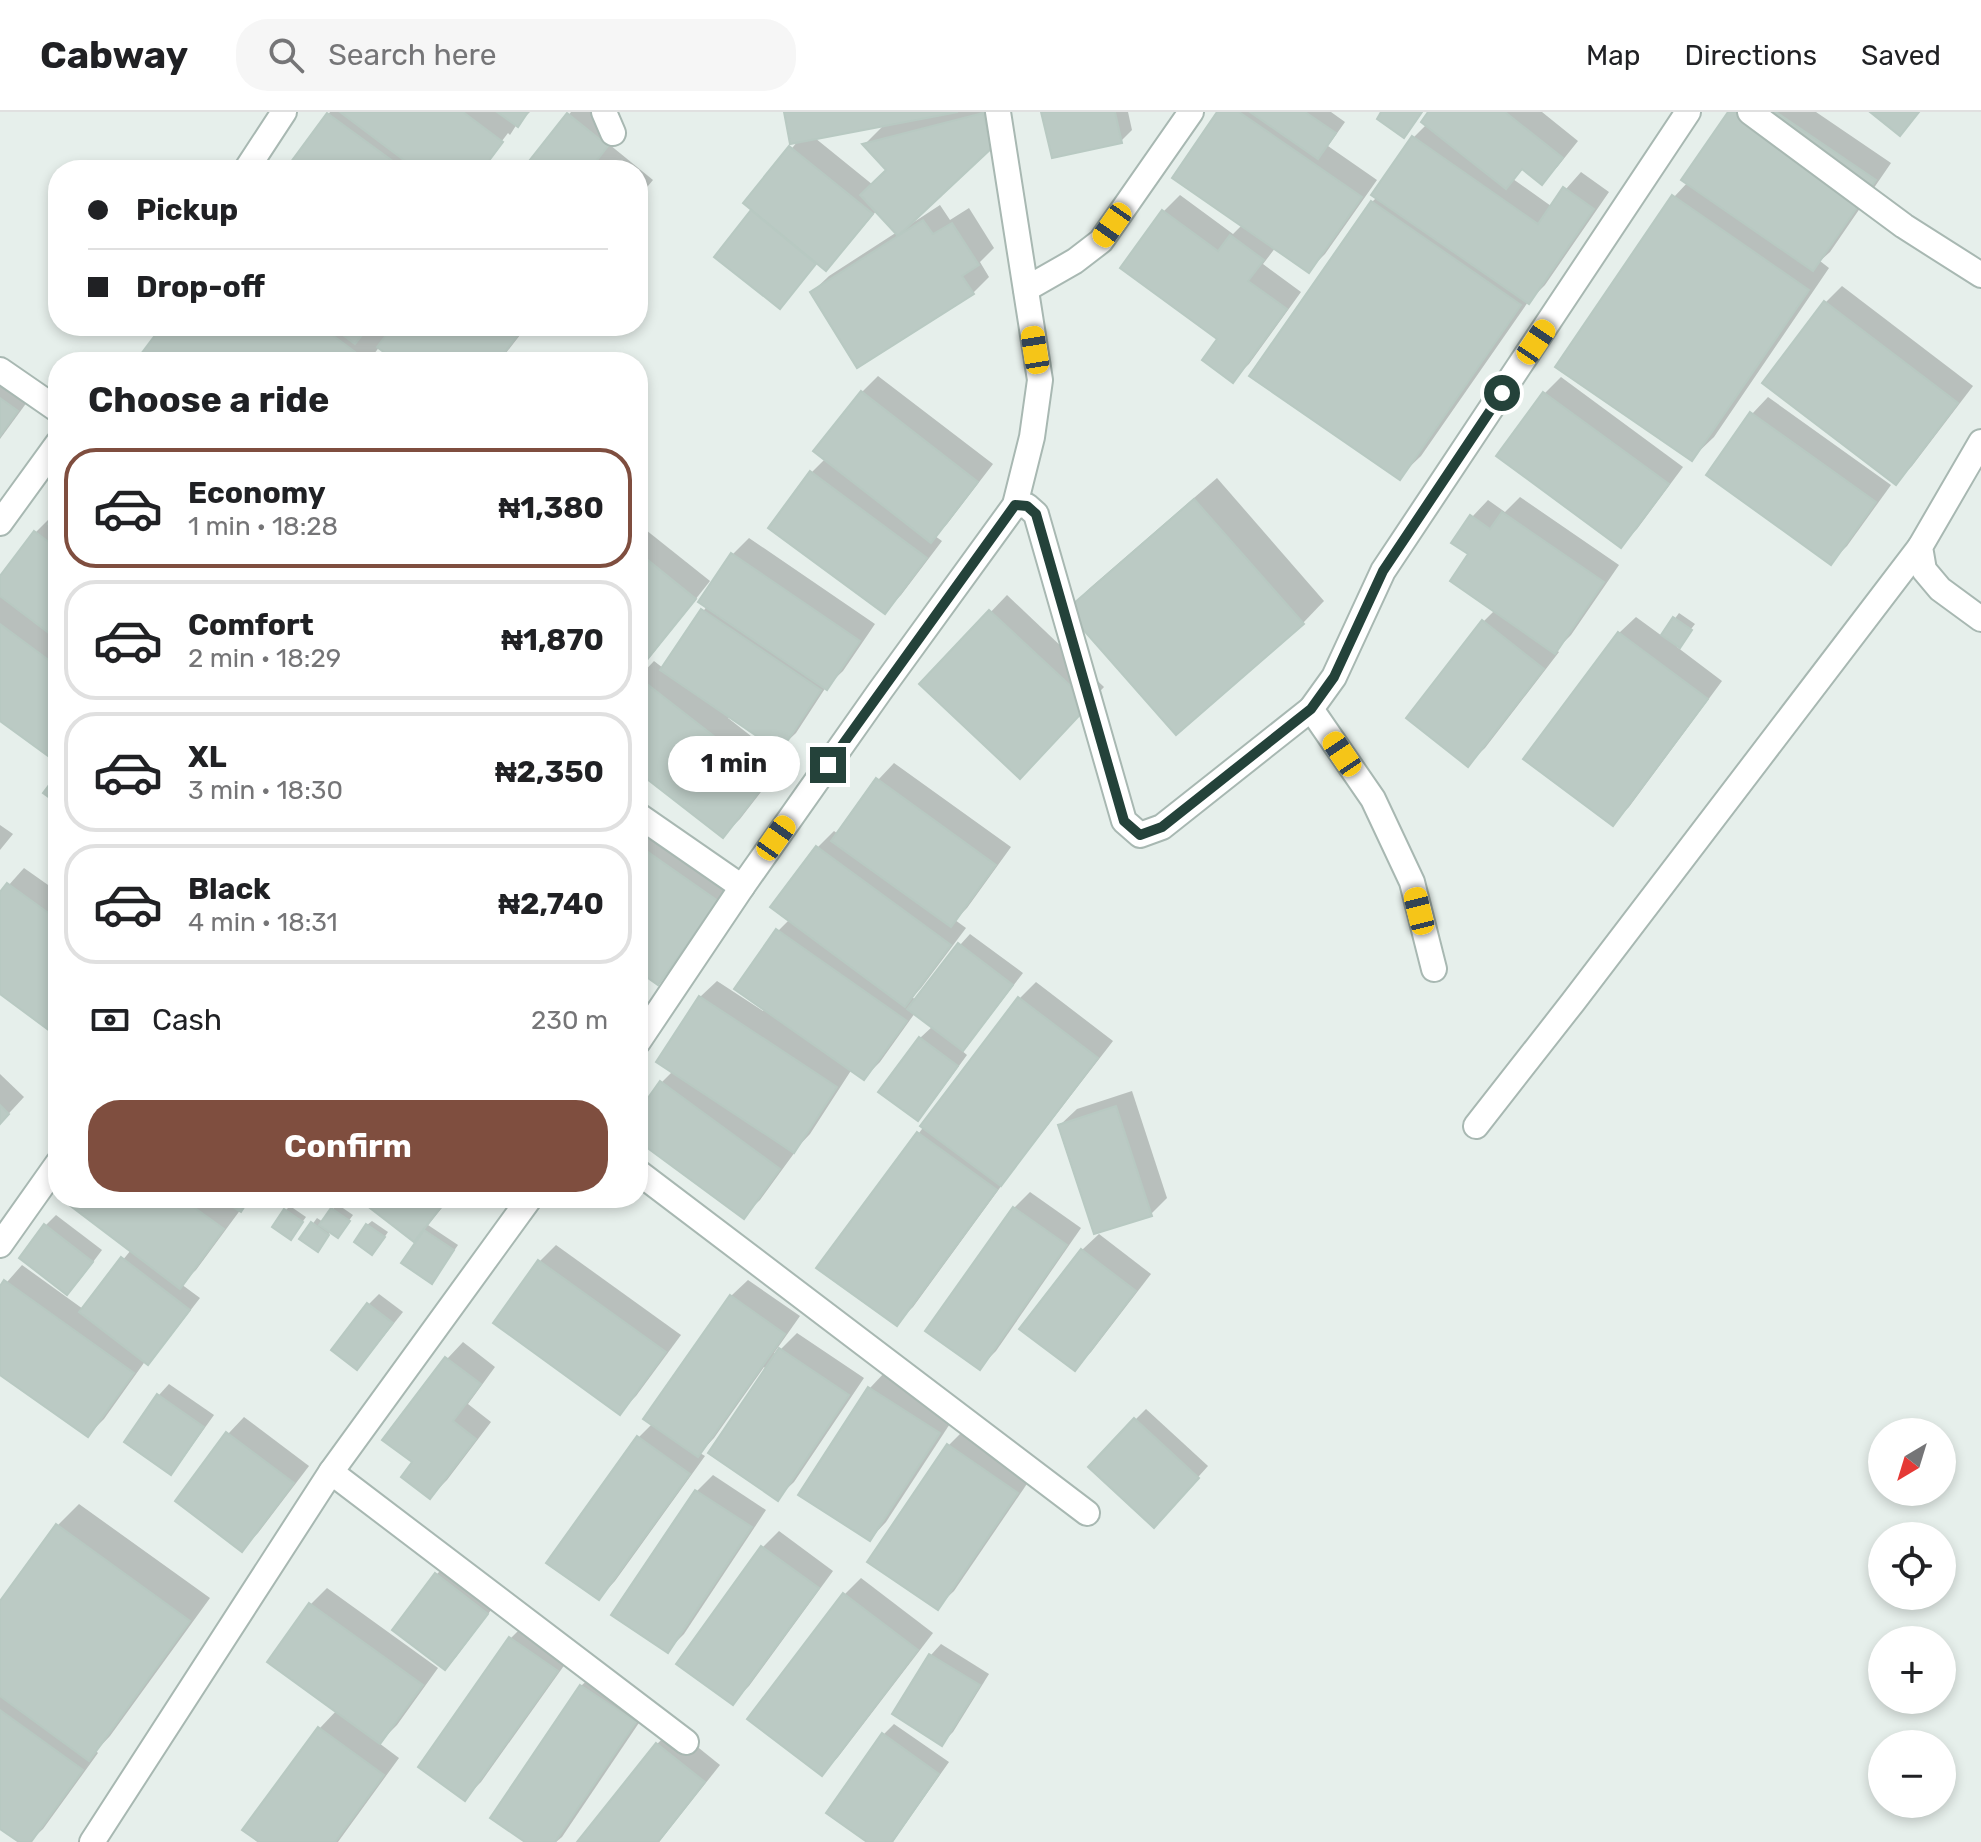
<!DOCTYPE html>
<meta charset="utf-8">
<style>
body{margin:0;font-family:Rubik,sans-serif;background:#f6f6f6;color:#202124;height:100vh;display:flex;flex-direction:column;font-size:30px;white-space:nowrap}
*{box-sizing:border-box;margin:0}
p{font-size:26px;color:#757577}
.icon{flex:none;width:44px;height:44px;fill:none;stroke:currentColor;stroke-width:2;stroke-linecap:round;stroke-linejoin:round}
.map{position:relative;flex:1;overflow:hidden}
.side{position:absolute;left:48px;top:240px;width:600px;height:856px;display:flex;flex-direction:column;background:#fff;border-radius:32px;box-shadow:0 4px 12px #0003}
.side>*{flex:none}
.guide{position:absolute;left:48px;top:48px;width:600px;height:176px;border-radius:32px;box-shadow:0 4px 12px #0003;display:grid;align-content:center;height:176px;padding:0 40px;background:#fff}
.needle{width:52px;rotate:218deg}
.buttons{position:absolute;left:1868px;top:1306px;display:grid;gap:16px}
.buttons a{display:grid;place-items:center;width:88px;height:88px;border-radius:50%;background:#fff;box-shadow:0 4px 12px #0003;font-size:40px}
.end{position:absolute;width:36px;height:36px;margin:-18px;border:10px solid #24423a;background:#fff;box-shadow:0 0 0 4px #fff}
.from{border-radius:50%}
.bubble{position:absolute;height:56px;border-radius:28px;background:#fff;box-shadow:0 4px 12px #0003;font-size:26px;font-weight:700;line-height:56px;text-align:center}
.car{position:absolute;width:24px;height:48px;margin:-24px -12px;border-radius:10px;box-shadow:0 0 6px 2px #0007;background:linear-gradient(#f5c518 24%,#345 0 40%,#f5c518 0 76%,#345 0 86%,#f5c518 0)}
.guide b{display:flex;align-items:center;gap:28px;height:76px;font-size:30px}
.guide b+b{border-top:2px solid #e0e0e0}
.guide i{width:20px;height:20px;background:#202124}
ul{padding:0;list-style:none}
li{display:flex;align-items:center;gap:24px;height:120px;margin:0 16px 12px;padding:0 24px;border:4px solid #e0e0e0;border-radius:32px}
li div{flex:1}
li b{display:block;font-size:30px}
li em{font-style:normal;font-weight:700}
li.on{border-color:#7f4e3f}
li>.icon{width:72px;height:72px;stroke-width:1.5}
h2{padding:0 40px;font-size:36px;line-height:96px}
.pay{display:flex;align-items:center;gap:20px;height:88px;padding:0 40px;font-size:30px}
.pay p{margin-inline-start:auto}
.action{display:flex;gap:16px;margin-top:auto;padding:16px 40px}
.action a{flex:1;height:92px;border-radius:32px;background:#7f4e3f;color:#fff;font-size:32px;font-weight:700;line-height:92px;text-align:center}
header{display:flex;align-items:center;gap:48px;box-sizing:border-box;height:112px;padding:0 40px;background:#fff;border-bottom:2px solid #e0e0e0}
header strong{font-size:38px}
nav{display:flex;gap:44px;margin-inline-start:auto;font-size:28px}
.search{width:560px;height:72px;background:#f6f6f6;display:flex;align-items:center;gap:20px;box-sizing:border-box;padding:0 28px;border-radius:32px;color:#757577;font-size:30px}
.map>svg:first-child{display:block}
.shadow{fill:#0003;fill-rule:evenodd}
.building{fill:#bbcac4;stroke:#b8c9c2;stroke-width:2}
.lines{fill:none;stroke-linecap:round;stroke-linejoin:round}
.street-casing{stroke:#a8b8b2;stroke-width:28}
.street{stroke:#fff;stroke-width:24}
.route{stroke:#24423a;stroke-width:10}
</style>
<header>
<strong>Cabway</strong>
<div class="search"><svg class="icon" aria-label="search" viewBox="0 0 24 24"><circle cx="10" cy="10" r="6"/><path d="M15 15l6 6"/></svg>Search here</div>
<nav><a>Map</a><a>Directions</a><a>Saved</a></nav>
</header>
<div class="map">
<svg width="1981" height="1730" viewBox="0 0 1981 1730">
<rect width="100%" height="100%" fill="#e6efeb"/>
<g class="shadow">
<polygon points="330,0 530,0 517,12 510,23 508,21 480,58 288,58"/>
<polygon points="571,0 601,0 622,17 610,33 653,68 638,86 638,58 525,58"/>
<path d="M786 0H1003L1007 18 910 110 911 112 940 93 950 108 969 96 994 136 980 150 989 165 973 181 812 180 829 164 897 120 877 98 842 140 826 156 817 150 790 184 717 144 754 98 746 91 798 29ZM885 12 865 32 888 58 873 73 815 26Z"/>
<polygon points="1043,0 1128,0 1132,18 1121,29"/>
<polygon points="1220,0 1331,0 1345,10 1328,34 1377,68 1325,142 1309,158 1276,135 1263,152 1301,180 1249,252 1232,268 1220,227 1123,156 1164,99 1180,83 1233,122 1243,112"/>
<polygon points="1431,0 1542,0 1578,29 1558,54 1542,71 1524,56 1513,67 1551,94 1581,60 1609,80 1545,173 1528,190 1421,344 1399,365 1372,90 1377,85 1413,26 1427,12"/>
<polygon points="1730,0 1816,0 1891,51 1830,140 1820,149 1829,156 1714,325 1692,346 1674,85 1688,70"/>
<polygon points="1842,174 1973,274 1912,354 1896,370 1765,270 1826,190"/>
<polygon points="164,214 371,214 387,226 396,214 527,214 499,250 400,250 380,234 368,250 138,250"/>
<polygon points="0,258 33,282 0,327"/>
<polygon points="878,264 993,352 947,412 935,424 942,429 901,483 884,500 812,360 826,346 862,280"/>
<polygon points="1561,265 1683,355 1637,417 1621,433 1499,343 1545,281"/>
<polygon points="1768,285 1891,373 1847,434 1831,450 1752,302"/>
<polygon points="1217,366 1324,489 1303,511 1069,498 1090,476"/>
<polygon points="1520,385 1619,453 1571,523 1556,538 1559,540 1485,636 1468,652 1483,510 1495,498 1471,442 1472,405 1488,388 1505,400"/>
<polygon points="58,401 58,643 0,606 0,467 36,420 52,404 55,406"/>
<polygon points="646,418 710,469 638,560 638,426"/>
<polygon points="749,426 875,512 843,559 826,575 796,621 779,637 730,603 728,606 784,650 740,707 723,724 638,658 638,566 654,549 663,556 707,494 733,442"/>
<polygon points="1007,483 1104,575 1036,648 922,572"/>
<polygon points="1679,501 1695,512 1677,535 1722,569 1629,695 1613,711 1525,646 1619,521 1636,505 1662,524"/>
<polygon points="894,651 1011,735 967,796 955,808 966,816 921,876 912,885 917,889 960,833 970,822 1023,861 973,926 961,938 967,943 928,996 917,1007 920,926 933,914 915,901 880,950 864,966 852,957 810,1022 794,1039 795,1040 760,1088 743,1104 638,1027 638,1003 662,970 673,959 700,885 717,869 763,899 765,896 778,819 790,807 773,795 818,735 834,719 838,722 878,668"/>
<polygon points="638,706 733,772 674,854 658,871 638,857"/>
<polygon points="0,713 13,722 0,738"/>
<polygon points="24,756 58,780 58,922 0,880 0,783"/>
<polygon points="1036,870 1113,929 1010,1062 913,1195 896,1211 819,1155 1019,887"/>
<polygon points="0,962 24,985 0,1011"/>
<polygon points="1132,979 1167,1086 1151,1102 1060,1013 1077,997"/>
<polygon points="1030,1080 1081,1116 996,1239 980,1255 1014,1096"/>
<polygon points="63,1086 252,1086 241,1097 196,1158 181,1172 200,1186 159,1239 148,1250 146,1248 104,1307 88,1323 0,1260 0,1178 22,1153 83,1197 131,1138"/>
<polygon points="360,1086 450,1086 428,1113 458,1133 432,1170 404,1151 425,1118"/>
<polygon points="337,1092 353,1103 342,1118 331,1119 322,1132 302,1126 317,1106 323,1110"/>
<polygon points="290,1094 306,1105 295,1120 286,1098"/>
<polygon points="56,1103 102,1138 78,1170 67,1180 45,1114"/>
<polygon points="372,1109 388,1120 377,1136 367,1113"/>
<polygon points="1099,1122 1151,1162 1091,1240 1074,1256 1082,1138"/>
<polygon points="556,1133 681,1223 636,1284 620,1300 496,1210 540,1149"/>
<polygon points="748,1168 800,1204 774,1241 776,1242 797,1221 864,1266 794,1370 777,1386 767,1258 764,1255 714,1326 700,1341 705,1344 615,1469 599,1486 549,1450 639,1325 653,1311 731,1184"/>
<polygon points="379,1182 403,1200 367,1245 356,1256 334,1238 369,1192"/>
<polygon points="463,1230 495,1255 468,1292 491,1310 447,1368 430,1385 415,1350 447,1247"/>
<polygon points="886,1259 955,1304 886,1410 870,1427 801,1383 870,1276"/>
<polygon points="169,1272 214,1303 181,1349 171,1360 127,1330 159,1283"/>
<polygon points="1146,1297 1208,1354 1164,1403 1135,1308"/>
<polygon points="244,1305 309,1354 258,1421 242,1437 228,1322"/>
<polygon points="965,1317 1033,1363 954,1479 937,1495 949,1333"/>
<polygon points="713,1363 766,1398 684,1522 668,1538 614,1502 697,1379"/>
<polygon points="79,1392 210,1486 110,1624 96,1639 98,1641 43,1717 29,1730 22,1730 0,1715 0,1493 58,1413"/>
<polygon points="779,1419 833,1459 749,1574 733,1590 679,1551 763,1435"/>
<polygon points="447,1452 497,1490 456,1545 445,1555 436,1463"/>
<polygon points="861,1466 933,1521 838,1645 822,1662 845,1482"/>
<polygon points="327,1476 438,1556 397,1613 379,1631 399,1646 338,1730 262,1730 245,1718 320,1616 337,1598 270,1550 311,1492"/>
<polygon points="527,1510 573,1541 481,1670 465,1686 420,1654 511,1526"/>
<polygon points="941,1532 989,1562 953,1620 942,1631 894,1602 931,1543"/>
<polygon points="598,1558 651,1593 562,1725 556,1730 529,1730 581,1574"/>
<polygon points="894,1612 949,1650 894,1728 893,1730 871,1730 884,1622"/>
<polygon points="674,1616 720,1653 659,1730 580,1730 657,1632"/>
</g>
<g class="building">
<polygon points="340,0 463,0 503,30 482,58 417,58"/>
<polygon points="497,0 528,0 518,15"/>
<polygon points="784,0 958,0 790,32"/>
<polygon points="1041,0 1115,0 1122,31 1052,46"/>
<polygon points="1217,0 1239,0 1362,85 1309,161 1172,66"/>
<polygon points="1250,0 1305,0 1336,21 1318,47"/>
<polygon points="1381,0 1422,0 1404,26 1377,7"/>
<polygon points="1428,0 1505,0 1563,46 1542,73 1522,57 1506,77 1421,10"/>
<polygon points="1728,0 1776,0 1876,68 1813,159 1681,68"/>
<polygon points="1870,0 1919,0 1900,24"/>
<polygon points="327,1 405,58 285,58"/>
<polygon points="567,1 608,34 595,51 604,58 522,58"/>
<polygon points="983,1 992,36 898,124 860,83 886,58 862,32"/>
<polygon points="1412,24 1538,112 1563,75 1594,97 1529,192 1371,83"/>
<polygon points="789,34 873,102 826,159 743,91"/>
<polygon points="1672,83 1809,178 1692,349 1555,255"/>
<polygon points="1371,89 1521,193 1400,368 1249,264"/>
<polygon points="751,98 816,152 780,197 714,145"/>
<polygon points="1162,98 1218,139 1230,123 1264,148 1248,169 1287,197 1233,271 1202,248 1217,227 1120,156"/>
<polygon points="923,108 933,122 952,111 979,153 962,164 974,182 857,256 810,180"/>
<polygon points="1824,189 1958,291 1896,373 1762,271"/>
<polygon points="162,214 320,214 366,248 365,250 135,250"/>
<polygon points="331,214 369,214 355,232"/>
<polygon points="393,214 525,214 497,250 397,250 377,235"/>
<polygon points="861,279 978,370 931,431 813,339"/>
<polygon points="1543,280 1669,372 1621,436 1496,344"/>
<polygon points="0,286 18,299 0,324"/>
<polygon points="1750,300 1876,390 1831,453 1706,363"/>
<polygon points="810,359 927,446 885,502 768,416"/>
<polygon points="1194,387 1304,512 1176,623 1066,498"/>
<polygon points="58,398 58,420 48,412"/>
<polygon points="1502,400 1604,470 1555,542 1450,469 1468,442 1451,431 1470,403 1490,417"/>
<polygon points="34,419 58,437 58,528 0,484 0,464"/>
<polygon points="638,440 696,487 638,559"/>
<polygon points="731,441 860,529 827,578 698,490"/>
<polygon points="701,497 821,578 780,640 660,558"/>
<polygon points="989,498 1090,592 1020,667 919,572"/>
<polygon points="1673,505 1692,518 1680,536 1661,523"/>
<polygon points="1482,508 1544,557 1468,655 1406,606"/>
<polygon points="0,512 58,555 58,644 55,649 0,609"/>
<polygon points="1618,520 1708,587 1613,714 1523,647"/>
<polygon points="638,565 769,667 723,726 638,660"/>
<polygon points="58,661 58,692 43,681"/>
<polygon points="876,666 996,753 951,815 831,729"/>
<polygon points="638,733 718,789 658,873 638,859"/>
<polygon points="816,734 951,833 905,895 770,795"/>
<polygon points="7,771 58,808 58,925 0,882 0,780"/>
<polygon points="776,817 907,909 864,968 734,877"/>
<polygon points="958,831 1013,873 963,939 907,897"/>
<polygon points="699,884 837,975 794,1041 656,950"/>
<polygon points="1018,885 1098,946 1001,1074 920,1014"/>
<polygon points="919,925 958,954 918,1009 878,980"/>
<polygon points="660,969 780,1057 744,1107 638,1029 638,1000"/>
<polygon points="0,993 9,1002 0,1012"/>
<polygon points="1116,994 1152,1104 1094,1122 1058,1013"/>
<polygon points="917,1020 997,1078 897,1214 816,1156"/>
<polygon points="60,1086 181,1086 224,1117 180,1177"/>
<polygon points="218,1086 250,1086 241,1100"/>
<polygon points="357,1086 448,1086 414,1130"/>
<polygon points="1013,1095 1067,1133 980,1258 925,1219"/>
<polygon points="331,1096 350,1109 338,1126 319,1113"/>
<polygon points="284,1097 303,1110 291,1128 272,1115"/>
<polygon points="311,1110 329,1123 318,1140 299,1127"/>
<polygon points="44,1112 93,1150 67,1183 19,1146"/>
<polygon points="366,1112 385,1125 372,1143 354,1130"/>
<polygon points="424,1118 454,1138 432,1172 401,1151"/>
<polygon points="1081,1137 1136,1179 1075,1259 1019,1217"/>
<polygon points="121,1145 190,1198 148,1253 79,1200"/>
<polygon points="538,1148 666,1240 620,1303 493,1211"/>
<polygon points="4,1168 134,1261 88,1325 0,1263 0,1174"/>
<polygon points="730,1183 785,1222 698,1345 643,1307"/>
<polygon points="367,1191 393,1211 357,1258 331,1238"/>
<polygon points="779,1236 849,1283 778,1389 708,1341"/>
<polygon points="445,1245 481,1272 453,1309 476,1327 430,1387 401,1365 412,1350 382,1328"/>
<polygon points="868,1275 940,1321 870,1429 798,1383"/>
<polygon points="157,1282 204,1315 171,1363 124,1330"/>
<polygon points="1134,1306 1199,1366 1154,1416 1088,1355"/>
<polygon points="226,1320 294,1371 242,1440 175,1389"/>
<polygon points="637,1324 690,1362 599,1488 546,1451"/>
<polygon points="947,1332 1018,1381 938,1498 867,1450"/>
<polygon points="695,1378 752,1415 668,1541 611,1503"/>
<polygon points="56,1412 190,1509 89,1649 0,1584 0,1489"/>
<polygon points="761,1434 819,1476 733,1593 676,1552"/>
<polygon points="435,1461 488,1502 445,1558 392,1518"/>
<polygon points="843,1481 918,1538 822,1664 747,1607"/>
<polygon points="309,1491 423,1573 380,1632 267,1550"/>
<polygon points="509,1525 558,1559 465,1689 418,1655"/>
<polygon points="929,1542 980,1573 942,1634 892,1602"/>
<polygon points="580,1573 636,1610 555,1730 525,1730 490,1706"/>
<polygon points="0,1598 83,1658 31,1730 19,1730 0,1717"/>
<polygon points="318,1615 384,1663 335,1730 259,1730 242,1718"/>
<polygon points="882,1621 939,1662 892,1730 867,1730 826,1701"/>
<polygon points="656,1631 705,1670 658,1730 577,1730"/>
</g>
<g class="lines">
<g class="street-casing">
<g id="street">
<polyline points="604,0 613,21"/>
<polyline points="1750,0 1904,114 1981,163"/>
<polyline points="246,58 284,0"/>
<polyline points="1026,177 1075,149 1101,129 1191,0"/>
<polyline points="0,258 58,298"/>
<polyline points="1981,330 1920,435 1924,458 1940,477 1981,507"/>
<polyline points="1015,393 1027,394 1036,402 1124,709 1140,723 1162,715 1311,597 1334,565 1383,459 1688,0"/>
<polyline points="0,411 58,331"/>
<polyline points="1311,597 1373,687 1412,770 1434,857"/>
<polyline points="638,703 742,775"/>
<polyline points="638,930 742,775 880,579 1015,393 1032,325 1040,268 998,0"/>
<polyline points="1476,1014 1573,890 1920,435"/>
<polyline points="638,1060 1087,1401"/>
<polyline points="0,1133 58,1051"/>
<polyline points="331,1360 686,1630"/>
<polyline points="92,1730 331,1360 530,1086"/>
</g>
</g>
<use href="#street" class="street"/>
</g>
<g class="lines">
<polyline class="route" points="828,653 1015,393 1027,394 1036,402 1124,709 1140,723 1162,715 1311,597 1334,565 1383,459 1502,281"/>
</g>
</svg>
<div class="buttons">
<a><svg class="needle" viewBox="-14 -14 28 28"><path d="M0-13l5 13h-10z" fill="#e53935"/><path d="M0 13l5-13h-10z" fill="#757577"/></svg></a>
<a><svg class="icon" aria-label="locate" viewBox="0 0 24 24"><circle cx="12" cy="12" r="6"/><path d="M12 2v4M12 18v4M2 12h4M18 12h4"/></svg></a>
<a>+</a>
<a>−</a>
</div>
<i class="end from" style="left:1502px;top:281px"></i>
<i class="end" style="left:828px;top:653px"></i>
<div class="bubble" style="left:668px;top:624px;width:132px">1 min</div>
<i class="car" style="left:1112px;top:113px;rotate:215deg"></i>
<i class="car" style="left:1536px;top:230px;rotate:34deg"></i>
<i class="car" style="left:1035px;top:238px;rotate:351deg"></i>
<i class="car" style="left:1342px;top:642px;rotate:326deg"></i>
<i class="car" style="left:776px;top:726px;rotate:35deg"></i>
<i class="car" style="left:1419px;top:799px;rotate:346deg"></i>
<div class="guide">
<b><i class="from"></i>Pickup</b>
<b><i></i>Drop-off</b>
</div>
<section class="side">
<h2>Choose a ride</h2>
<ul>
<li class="on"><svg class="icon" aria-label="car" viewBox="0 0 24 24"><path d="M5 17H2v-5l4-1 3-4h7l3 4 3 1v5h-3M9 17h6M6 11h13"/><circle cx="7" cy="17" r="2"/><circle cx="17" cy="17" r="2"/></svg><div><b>Economy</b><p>1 min · 18:28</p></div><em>₦1,380</em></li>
<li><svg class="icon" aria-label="car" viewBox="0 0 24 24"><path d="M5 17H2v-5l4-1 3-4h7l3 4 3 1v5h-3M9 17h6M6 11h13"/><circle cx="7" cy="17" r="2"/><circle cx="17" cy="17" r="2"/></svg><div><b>Comfort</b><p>2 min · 18:29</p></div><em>₦1,870</em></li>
<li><svg class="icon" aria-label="car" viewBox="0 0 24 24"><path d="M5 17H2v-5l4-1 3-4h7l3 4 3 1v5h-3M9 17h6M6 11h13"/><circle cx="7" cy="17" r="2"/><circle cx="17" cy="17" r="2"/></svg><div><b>XL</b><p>3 min · 18:30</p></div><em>₦2,350</em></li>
<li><svg class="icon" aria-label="car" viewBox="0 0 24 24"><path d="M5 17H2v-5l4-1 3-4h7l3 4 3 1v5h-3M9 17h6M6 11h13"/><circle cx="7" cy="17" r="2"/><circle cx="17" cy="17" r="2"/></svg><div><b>Black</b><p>4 min · 18:31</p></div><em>₦2,740</em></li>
</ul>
<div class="pay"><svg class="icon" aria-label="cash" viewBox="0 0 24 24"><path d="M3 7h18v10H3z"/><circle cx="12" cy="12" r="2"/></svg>Cash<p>230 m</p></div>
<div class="action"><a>Confirm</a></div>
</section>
</div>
